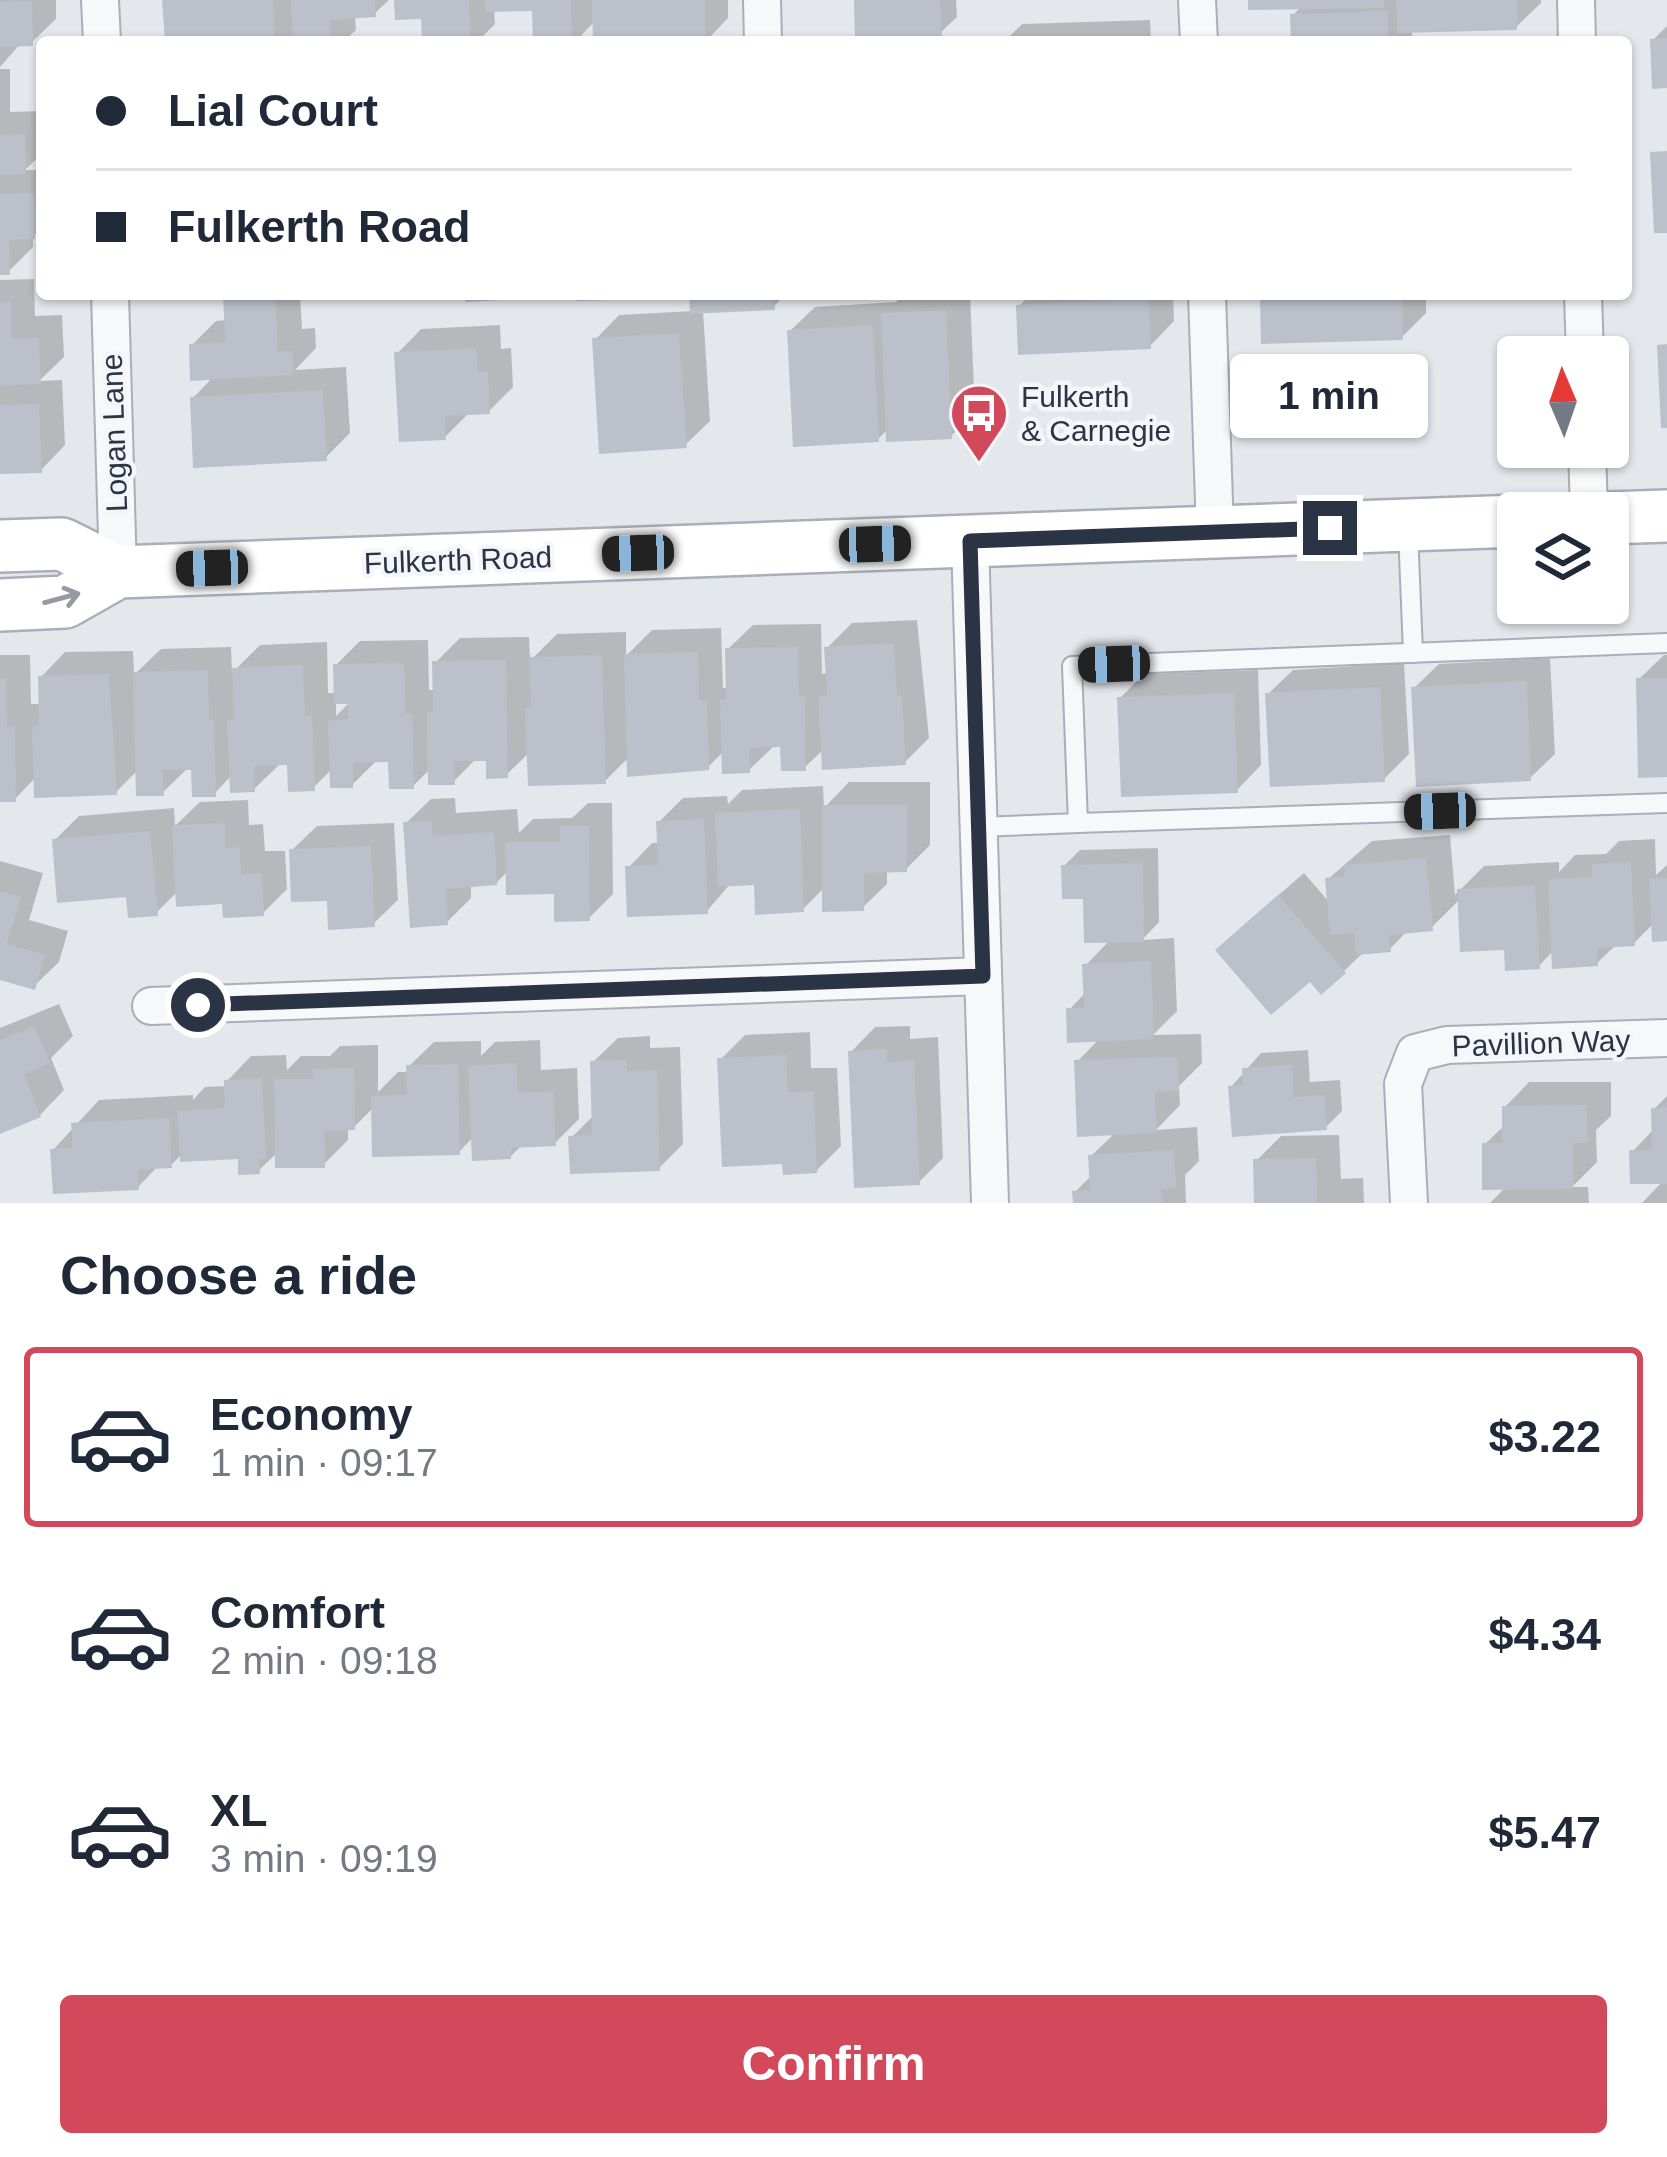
<!DOCTYPE html>
<meta charset="utf-8">
<style>
body{margin:0;font-family:Arial,sans-serif;background:#f6f6f7;color:#1f2937;height:100vh;display:flex;flex-direction:column;font-size:45px;white-space:nowrap}
*{box-sizing:border-box;margin:0}
p{font-size:39px;color:#747a83}
.icon{flex:none;width:66px;height:66px;fill:none;stroke:currentColor;stroke-width:2;stroke-linecap:round;stroke-linejoin:round}
.map{position:relative;height:1203px;overflow:hidden}
.side{display:flex;flex-direction:column;background:#fff;flex:1}
.side>*{flex:none}
.hud{position:absolute;left:36px;top:36px;width:1596px;height:264px;border-radius:12px;box-shadow:0 3px 9px #0004;display:grid;align-content:center;height:264px;padding:0 60px;background:#fff}
.needle{width:78px;rotate:358deg}
.fabs{position:absolute;left:1497px;top:336px;display:grid;gap:24px}
.fabs a{display:grid;place-items:center;width:132px;height:132px;border-radius:12px;background:#fff;box-shadow:0 3px 9px #0004;font-size:60px}
.end{position:absolute;width:54px;height:54px;margin:-27px;border:15px solid #2b3445;background:#fff;box-shadow:0 0 0 6px #fff}
.from{border-radius:50%}
.bubble{position:absolute;height:84px;border-radius:12px;background:#fff;box-shadow:0 3px 9px #0004;font-size:39px;font-weight:600;line-height:84px;text-align:center}
.car{position:absolute;width:36px;height:72px;margin:-36px -18px;border-radius:15px;box-shadow:0 0 9px 3px #0007;background:linear-gradient(#222 24%,#8ab4d8 0 40%,#222 0 76%,#8ab4d8 0 86%,#222 0)}
.hud b{display:flex;align-items:center;gap:42px;height:114px;font-size:45px}
.hud b+b{border-top:3px solid #e0e1e3}
.hud i{width:30px;height:30px;background:#1f2937}
ul{padding:0;list-style:none}
li{display:flex;align-items:center;gap:36px;height:180px;margin:0 24px 18px;padding:0 36px;border:6px solid transparent;border-radius:12px}
li div{flex:1}
li b{display:block;font-size:45px}
li em{font-style:normal;font-weight:600}
li.current{border-color:#d1495b}
li>.icon{width:108px;height:108px;stroke-width:1.5}
h2{padding:0 60px;font-size:54px;line-height:144px}
.button{display:flex;gap:24px;margin-top:auto;padding:24px 60px}
.button a{flex:1;height:138px;border-radius:12px;background:#d1495b;color:#fff;font-size:48px;font-weight:600;line-height:138px;text-align:center}
.map>svg:first-child{display:block}
.shadow{fill:#0003;fill-rule:evenodd}
.building{fill:#bbc0ca}
.lines{fill:none;stroke-linecap:round;stroke-linejoin:round}
.lane-casing{stroke:#a9aeb7;stroke-width:22}
.street-casing{stroke:#a9aeb7;stroke-width:40}
.secondary-casing{stroke:#a9aeb7;stroke-width:56}
.lane{stroke:#f7f8fa;stroke-width:18}
.street{stroke:#f7f8fa;stroke-width:36}
.secondary{stroke:#fff;stroke-width:51}
.oneway{stroke:#959aa2}
.route{stroke:#2b3445;stroke-width:15}
.labels{text-anchor:middle;dominant-baseline:central;stroke-width:9;stroke-linejoin:round;paint-order:stroke}
.poi-label{font-size:30px;fill:#2b3445;stroke:#f4f6f9;text-anchor:start}
.street-label{font-size:30px;fill:#2b3445;stroke:#f4f6f9}
</style>
<div class="map">
<svg width="1667" height="1203" viewBox="0 0 1667 1203">
<rect width="100%" height="100%" fill="#e4e7ec"/>
<g class="shadow">
<polygon points="0,0 56,0 56,19 31,43 20,44 0,67"/>
<polygon points="165,0 389,0 374,14 355,16 356,30 343,42 296,42 296,34 288,42 168,42"/>
<polygon points="397,0 728,0 728,18 705,42 596,42 595,21 575,42 536,42 535,8 494,9 495,24 477,42 425,42 424,16"/>
<polygon points="857,0 956,0 957,17 940,33 897,35 897,40 963,42 886,42 893,35"/>
<polygon points="1251,0 1541,0 1541,3 1516,27 1412,30 1412,42 1294,42 1293,15 1302,6"/>
<polygon points="1150,20 1151,42 1004,42 1022,24"/>
<polygon points="1667,26 1667,85 1653,40"/>
<polygon points="0,69 10,69 10,112 42,111 42,154 25,170 42,170 42,228 33,237 33,247 8,272 0,272"/>
<polygon points="34,279 35,316 62,315 64,357 39,381 62,380 65,445 41,470 0,472 0,280"/>
<polygon points="226,294 300,294 302,329 315,328 316,348 295,370 346,367 350,433 325,458 193,398 214,376 192,345 216,321 227,320"/>
<polygon points="692,294 786,294 773,307 703,311 710,421 685,445 595,340 619,315 693,311"/>
<polygon points="904,294 970,294 975,412 951,436 889,428 878,439 790,331 815,307 896,302"/>
<polygon points="1031,294 1173,294 1174,321 1150,346 1019,306"/>
<polygon points="1265,294 1426,294 1426,313 1402,337"/>
<polygon points="500,325 501,349 511,348 513,387 489,411 470,412 445,437 397,354 421,329"/>
<path d="M917 620 929 738 905 762 824 749 804 768 783 744 775 745 749 770 724 751 707 768 629 757 605 781 530 752 506 775 489 758H477L453 782 431 768 413 786 391 759H378L352 785 332 769 313 788 290 762 279 765 254 789 232 775 214 794 194 767H189L162 793 138 770 116 792 36 777 15 799H0V655H30L31 704H41V677L65 652 133 651 134 675 161 649 231 647 232 673 260 645 327 642 328 693H336V665L360 641 428 640 429 690H436L435 663 460 638 529 637 530 661 557 634 626 632V656L652 630 721 628 723 688H729L728 649 753 625 821 624 822 674 829 673 827 648 852 623ZM336 701H351L336 716Z"/>
<polygon points="1664,655 1667,655 1667,774 1639,679"/>
<polygon points="1550,658 1555,754 1530,778 1414,688 1439,664"/>
<polygon points="1404,663 1409,754 1384,779 1268,694 1293,670"/>
<polygon points="1258,670 1261,765 1237,790 1120,698 1144,674"/>
<polygon points="849,782 930,782 930,845 906,869 887,869 887,884 862,908 825,887 803,909 757,882 731,883 707,911 628,868 652,843 660,843 659,822 683,798 727,796 728,804 742,790 823,786 824,808"/>
<polygon points="455,798 456,813 517,809 519,833 533,819 572,818 588,803 612,803 613,894 589,918 557,891 509,870 496,883 471,884 471,898 447,922 406,823 431,799"/>
<polygon points="248,800 249,825 263,824 265,851 285,851 287,889 263,913 178,891 156,913 55,840 79,816 174,808 175,826 200,802"/>
<polygon points="394,823 398,900 373,924 329,898 292,850 317,826"/>
<polygon points="1450,835 1455,895 1484,866 1559,862 1559,872 1575,855 1606,854 1619,841 1655,839 1656,875 1667,865 1667,938 1654,923 1634,943 1617,944 1597,963 1554,950 1539,966 1506,946 1460,899 1431,928 1408,930 1390,949 1364,952 1344,971 1243,926 1304,873 1330,903 1328,879 1372,841"/>
<polygon points="1158,848 1159,922 1142,940 1174,938 1177,1011 1153,1035 1201,1034 1202,1063 1179,1086 1180,1105 1156,1130 1197,1127 1199,1161 1185,1175 1186,1203 1076,1203 1075,1192 1092,1175 1091,1156 1116,1132 1077,1062 1100,1038 1069,1010 1086,992 1085,966 1111,939 1064,866 1080,850"/>
<polygon points="0,861 43,873 29,920 68,931 59,962 34,986 0,977"/>
<polygon points="59,1004 73,1036 51,1058 64,1090 40,1115 0,1131 0,1028"/>
<polygon points="910,1026 910,1039 938,1037 943,1158 919,1182 851,1052 875,1027"/>
<polygon points="810,1032 811,1068 837,1068 841,1146 816,1171 785,1161 721,1059 745,1035"/>
<polygon points="650,1036 650,1048 680,1047 683,1144 659,1168 571,1138 595,1114 593,1062 618,1038"/>
<polygon points="540,1040 541,1070 577,1068 579,1119 555,1143 522,1145 510,1157 474,1136 459,1152 374,1107 354,1127 348,1127 348,1140 323,1165 278,1152 258,1171 241,1156 183,1153 171,1165 159,1165 138,1187 53,1150 99,1100 193,1095 193,1100 205,1087 227,1086 227,1081 251,1056 286,1055 287,1070 301,1056 330,1056 340,1046 378,1045 378,1092 398,1072 410,1072 409,1066 434,1042 481,1041 481,1056 495,1042"/>
<polygon points="1308,1050 1310,1082 1340,1080 1342,1111 1326,1127 1231,1087 1261,1053"/>
<polygon points="1529,1082 1611,1082 1611,1116 1596,1130 1597,1162 1572,1187 1588,1187 1589,1203 1490,1203 1506,1187 1485,1144 1505,1125 1505,1107"/>
<polygon points="1667,1096 1667,1203 1642,1203 1663,1181 1632,1152 1654,1129 1654,1109"/>
<polygon points="1339,1135 1341,1179 1363,1178 1364,1203 1257,1203 1256,1161 1281,1136"/>
</g>
<g class="building">
<polygon points="162,0 273,0 275,42 165,42"/>
<polygon points="291,0 375,0 376,17 330,20 332,42 293,42"/>
<polygon points="394,0 469,0 471,42 422,42 421,19 395,20"/>
<polygon points="485,0 571,0 572,42 533,42 532,11 485,12"/>
<polygon points="592,0 705,0 705,42 593,42"/>
<polygon points="854,0 940,0 942,36 855,39"/>
<polygon points="1248,0 1384,0 1384,8 1248,10"/>
<polygon points="1396,0 1517,0 1517,30 1397,33"/>
<polygon points="32,1 33,46 0,47 0,2"/>
<polygon points="1388,11 1388,42 1291,42 1290,14"/>
<polygon points="1667,38 1667,88 1652,89 1650,39"/>
<polygon points="25,134 26,174 0,175 0,135"/>
<polygon points="1667,151 1667,233 1654,233 1650,152"/>
<polygon points="34,193 35,239 9,240 10,275 0,275 0,194"/>
<polygon points="223,294 275,294 278,352 292,351 293,375 190,381 189,344 225,342"/>
<polygon points="465,294 548,294 548,298 465,302"/>
<polygon points="576,294 654,294 654,299 576,301"/>
<polygon points="689,294 774,294 775,310 690,314"/>
<polygon points="1279,294 1402,294 1403,340 1261,344 1260,295"/>
<polygon points="1149,298 1151,349 1018,355 1016,305"/>
<polygon points="11,302 11,339 39,338 41,384 0,385 0,303"/>
<polygon points="946,310 952,439 886,442 881,313"/>
<polygon points="873,325 879,442 793,447 787,330"/>
<polygon points="679,333 687,448 599,454 592,338"/>
<polygon points="1667,344 1667,428 1661,428 1657,345"/>
<polygon points="476,348 478,372 488,371 490,414 445,416 446,440 399,442 394,352"/>
<polygon points="323,390 327,461 193,468 190,397"/>
<polygon points="39,404 42,473 0,474 0,405"/>
<polygon points="894,643 897,696 902,696 906,765 822,770 818,696 827,696 824,647"/>
<polygon points="798,647 799,697 805,697 806,771 781,771 780,747 749,748 750,773 722,774 720,700 726,699 725,648"/>
<polygon points="698,652 699,700 707,701 709,770 627,777 624,654"/>
<polygon points="602,655 606,784 528,786 525,708 531,707 529,657"/>
<polygon points="506,660 508,778 486,779 486,761 454,761 455,785 428,785 427,712 433,712 432,661"/>
<polygon points="404,663 406,713 412,713 414,789 389,789 388,762 353,763 353,788 330,788 328,720 348,719 348,704 334,704 333,664"/>
<polygon points="303,665 305,716 312,716 315,791 288,792 287,765 254,766 255,792 230,793 227,720 234,719 232,668"/>
<polygon points="208,670 209,720 214,720 216,797 192,797 191,770 163,770 164,796 136,796 133,672"/>
<polygon points="109,674 117,795 34,798 32,727 39,726 38,676"/>
<polygon points="0,678 6,678 7,727 15,727 16,802 0,802"/>
<polygon points="1636,678 1667,678 1667,777 1638,778"/>
<polygon points="1527,681 1531,781 1416,787 1411,687"/>
<polygon points="1380,687 1385,782 1270,787 1265,693"/>
<polygon points="1234,693 1238,793 1121,797 1117,697"/>
<polygon points="822,805 907,805 907,872 864,873 864,911 822,912"/>
<polygon points="800,809 804,912 755,915 754,885 718,887 715,813"/>
<polygon points="704,819 708,914 627,917 625,866 658,865 656,821"/>
<polygon points="432,821 433,836 494,832 497,885 446,889 448,925 410,928 403,822"/>
<polygon points="225,823 225,848 240,847 241,874 262,874 264,916 223,918 222,904 176,907 172,825"/>
<polygon points="560,826 589,826 590,921 554,922 554,894 506,895 505,842 560,842"/>
<polygon points="150,831 158,916 128,918 126,897 57,903 52,839"/>
<polygon points="371,846 375,927 328,930 327,901 291,902 289,849"/>
<polygon points="1426,858 1433,931 1389,935 1391,952 1356,955 1354,933 1330,935 1325,878 1345,876 1344,865"/>
<polygon points="1631,862 1635,946 1597,948 1598,966 1552,969 1548,879 1592,877 1592,864"/>
<polygon points="1143,863 1144,942 1084,943 1083,899 1062,899 1061,865"/>
<polygon points="1649,878 1667,878 1667,941 1652,942"/>
<polygon points="1535,885 1540,969 1505,971 1504,950 1460,952 1457,889"/>
<polygon points="0,891 21,897 7,944 45,955 35,990 0,980"/>
<polygon points="1278,895 1346,973 1321,995 1310,982 1271,1015 1215,950"/>
<polygon points="1151,961 1154,1039 1067,1043 1066,1008 1084,1008 1082,964"/>
<polygon points="34,1026 50,1063 24,1074 41,1117 0,1134 0,1040"/>
<polygon points="887,1049 887,1062 914,1060 920,1185 854,1188 848,1051"/>
<polygon points="786,1055 788,1092 814,1091 817,1173 783,1175 782,1164 722,1167 717,1058"/>
<polygon points="1177,1057 1179,1091 1155,1092 1157,1133 1077,1137 1074,1060"/>
<polygon points="627,1060 627,1071 657,1070 660,1171 570,1174 568,1136 592,1135 590,1061"/>
<polygon points="516,1063 518,1093 553,1091 556,1146 511,1148 511,1159 472,1161 468,1066"/>
<polygon points="458,1064 460,1155 372,1157 371,1096 407,1095 406,1065"/>
<polygon points="1292,1065 1294,1097 1324,1095 1327,1130 1232,1137 1228,1086 1243,1085 1242,1068"/>
<polygon points="354,1068 355,1130 324,1131 325,1168 275,1168 274,1079 313,1079 312,1069"/>
<polygon points="262,1078 266,1159 259,1159 260,1174 238,1175 238,1159 180,1162 177,1111 225,1108 224,1080"/>
<polygon points="1587,1105 1588,1143 1573,1143 1573,1189 1482,1190 1482,1143 1502,1143 1502,1106"/>
<polygon points="1667,1107 1667,1184 1630,1184 1629,1150 1652,1150 1651,1108"/>
<polygon points="169,1118 172,1168 138,1170 139,1190 53,1194 50,1149 73,1148 71,1123"/>
<polygon points="1174,1150 1176,1188 1161,1189 1162,1203 1073,1203 1072,1191 1090,1190 1088,1155"/>
<polygon points="1316,1158 1317,1203 1254,1203 1253,1159"/>
</g>
<g class="lines">
<g class="lane-casing">
<g id="lane">
<polyline points="1408,530 1413,653"/>
<polyline points="1078,823 1667,803"/>
<polyline points="979,827 1078,823 1072,666 1667,643"/>
</g>
</g>
<g class="street-casing">
<g id="street">
<polyline points="100,0 102,42"/>
<polyline points="762,0 763,42"/>
<polyline points="1197,0 1199,42"/>
<polyline points="1576,0 1577,42"/>
<polyline points="110,294 118,572"/>
<polyline points="1207,294 1215,532"/>
<polyline points="1583,294 1585,357"/>
<polyline points="1587,447 1589,513"/>
<polyline points="970,541 990,1203"/>
<polyline points="151,1006 983,976"/>
<polyline points="1409,1203 1403,1084 1415,1053 1447,1045 1667,1038"/>
</g>
</g>
<g class="secondary-casing">
<g id="secondary">
<polyline points="1608,518 1667,516"/>
<polyline points="0,546 62,544 118,572"/>
<polyline points="0,605 65,602 118,572 1518,521"/>
</g>
</g>
<use href="#lane" class="lane"/>
<use href="#street" class="street"/>
<use href="#secondary" class="secondary"/>
</g>
<defs><path id="oneway-shaft" d="M-6 0H5M1.5-3L5.5 0L1.5 3" fill="none" stroke-width="1.6" stroke-linecap="round" stroke-linejoin="round" transform="scale(3)"/></defs>
<use class="oneway" href="#oneway-shaft" transform="translate(62 598) rotate(-15)"/>
<g class="lines">
<polyline class="route" points="198,1005 983,976 970,541 1330,528"/>
</g>
<defs>
<g id="bus-pin" transform="scale(3)"><path d="M0 17L-7.5 6A9.5 9.5 0 1 1 7.5 6Z" fill="#d1495b" stroke="#f4f6f9"/><path d="M-5-6H5V4H4V6H2V4H-2V6H-4V4H-5ZM-3.5-4V0h7V-4ZM-3.5 1.2v1.5H-2V1.2ZM2 1.2v1.5H3.5V1.2Z" fill="#fff"/></g>
</defs>
<g fill-rule="evenodd">
<use href="#bus-pin" x="979" y="413"/>
</g>
<g class="labels">
<g class="poi-label">
<text x="1021" y="396">Fulkerth<tspan x="1021" dy="34">&amp; Carnegie</tspan></text>
</g>
<g class="street-label">
<text transform="translate(114 433) rotate(-92)">Logan Lane</text>
<text transform="translate(458 560) rotate(-2)">Fulkerth Road</text>
<text transform="translate(1541 1043) rotate(-2)">Pavillion Way</text>
</g>
</g>
</svg>
<div class="fabs">
<a><svg class="needle" viewBox="-14 -14 28 28"><path d="M0-13l5 13h-10z" fill="#e53935"/><path d="M0 13l5-13h-10z" fill="#747a83"/></svg></a>
<a><svg class="icon" aria-label="layers" viewBox="0 0 24 24"><path d="M12 4l9 5-9 5-9-5zM3 14l9 5 9-5"/></svg></a>
</div>
<i class="end from" style="left:198px;top:1005px"></i>
<i class="end" style="left:1330px;top:528px"></i>
<div class="bubble" style="left:1230px;top:354px;width:198px">1 min</div>
<i class="car" style="left:875px;top:544px;rotate:88deg"></i>
<i class="car" style="left:638px;top:553px;rotate:268deg"></i>
<i class="car" style="left:212px;top:568px;rotate:268deg"></i>
<i class="car" style="left:1114px;top:664px;rotate:268deg"></i>
<i class="car" style="left:1440px;top:811px;rotate:268deg"></i>
<div class="hud">
<b><i class="from"></i>Lial Court</b>
<b><i></i>Fulkerth Road</b>
</div>
</div>
<section class="side">
<h2>Choose a ride</h2>
<ul>
<li class="current"><svg class="icon" aria-label="car" viewBox="0 0 24 24"><path d="M5 17H2v-5l4-1 3-4h7l3 4 3 1v5h-3M9 17h6M6 11h13"/><circle cx="7" cy="17" r="2"/><circle cx="17" cy="17" r="2"/></svg><div><b>Economy</b><p>1 min · 09:17</p></div><em>$3.22</em></li>
<li><svg class="icon" aria-label="car" viewBox="0 0 24 24"><path d="M5 17H2v-5l4-1 3-4h7l3 4 3 1v5h-3M9 17h6M6 11h13"/><circle cx="7" cy="17" r="2"/><circle cx="17" cy="17" r="2"/></svg><div><b>Comfort</b><p>2 min · 09:18</p></div><em>$4.34</em></li>
<li><svg class="icon" aria-label="car" viewBox="0 0 24 24"><path d="M5 17H2v-5l4-1 3-4h7l3 4 3 1v5h-3M9 17h6M6 11h13"/><circle cx="7" cy="17" r="2"/><circle cx="17" cy="17" r="2"/></svg><div><b>XL</b><p>3 min · 09:19</p></div><em>$5.47</em></li>
</ul>
<div class="button"><a>Confirm</a></div>
</section>
